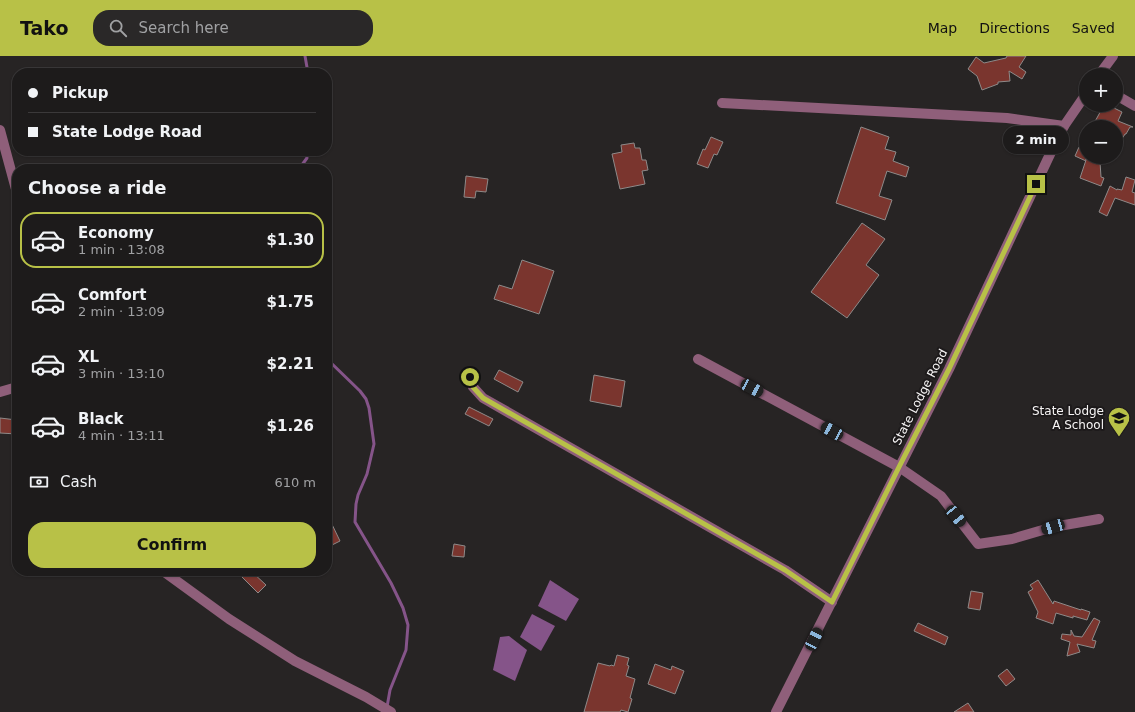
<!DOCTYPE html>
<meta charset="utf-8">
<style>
body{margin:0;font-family:"DejaVu Sans",sans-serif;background:#2a2828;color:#f1f3f6;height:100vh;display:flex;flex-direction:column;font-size:15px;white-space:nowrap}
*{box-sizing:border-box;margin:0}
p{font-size:13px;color:#a0a1a3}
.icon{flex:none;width:22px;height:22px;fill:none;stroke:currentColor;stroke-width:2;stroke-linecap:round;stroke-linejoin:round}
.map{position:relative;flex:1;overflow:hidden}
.side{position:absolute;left:12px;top:108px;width:320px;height:412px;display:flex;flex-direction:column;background:#1d1b1b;border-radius:16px;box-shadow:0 1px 3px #0004,0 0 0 1px #3b393a}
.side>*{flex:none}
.guide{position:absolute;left:12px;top:12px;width:320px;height:88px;border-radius:16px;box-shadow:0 1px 3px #0004,0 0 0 1px #3b393a;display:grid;align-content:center;height:88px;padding:0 16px;background:#1d1b1b}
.tools{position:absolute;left:1079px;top:12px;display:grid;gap:8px}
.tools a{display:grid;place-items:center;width:44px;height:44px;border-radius:50%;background:#1d1b1b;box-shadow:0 1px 3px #0004,0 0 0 1px #3b393a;font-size:20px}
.end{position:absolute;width:18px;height:18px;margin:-9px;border:5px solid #b8c147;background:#111;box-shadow:0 0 0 2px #111}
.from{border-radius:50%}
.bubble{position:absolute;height:28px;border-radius:14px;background:#1d1b1b;box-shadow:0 1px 3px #0004,0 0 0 1px #3b393a;font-size:13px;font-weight:600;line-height:28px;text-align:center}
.car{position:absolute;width:12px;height:24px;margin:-12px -6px;border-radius:5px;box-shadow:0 0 3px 1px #0007;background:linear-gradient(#222 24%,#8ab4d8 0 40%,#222 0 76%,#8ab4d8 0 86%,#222 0)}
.guide b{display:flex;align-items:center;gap:14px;height:38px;font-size:15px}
.guide b+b{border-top:1px solid #3b393a}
.guide i{width:10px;height:10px;background:#f1f3f6}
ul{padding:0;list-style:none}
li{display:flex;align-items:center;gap:12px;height:56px;margin:0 8px 6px;padding:0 8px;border:2px solid transparent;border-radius:16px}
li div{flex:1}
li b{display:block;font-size:15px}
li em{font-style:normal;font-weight:600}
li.active{border-color:#b8c147}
li>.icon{width:36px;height:36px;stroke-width:1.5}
h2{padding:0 16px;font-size:18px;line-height:48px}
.pay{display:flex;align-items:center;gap:10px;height:44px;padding:0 16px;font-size:15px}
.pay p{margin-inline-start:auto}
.button{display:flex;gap:8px;margin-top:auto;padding:8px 16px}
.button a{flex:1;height:46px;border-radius:16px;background:#b8c147;color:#111;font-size:16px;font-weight:600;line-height:46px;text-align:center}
header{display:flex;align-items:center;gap:24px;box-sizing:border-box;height:56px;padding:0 20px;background:#b8c147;color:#111}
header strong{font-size:19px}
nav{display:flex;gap:22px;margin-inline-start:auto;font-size:14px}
.search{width:280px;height:36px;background:#2a2828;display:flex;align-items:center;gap:10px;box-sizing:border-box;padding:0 14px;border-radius:16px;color:#a0a1a3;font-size:15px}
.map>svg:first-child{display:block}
.water{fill:#855489}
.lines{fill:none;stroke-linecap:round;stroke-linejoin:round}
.stream{stroke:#855489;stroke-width:3}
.building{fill:#7a352e;stroke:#8e8a89}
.minor{stroke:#8f5f7a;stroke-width:10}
.tertiary{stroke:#8f5f7a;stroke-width:10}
.route{stroke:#b8c147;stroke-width:5}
.labels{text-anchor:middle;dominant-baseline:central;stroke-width:4;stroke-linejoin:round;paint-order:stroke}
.street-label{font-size:12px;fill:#f6f4f4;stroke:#1d1a1b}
.poi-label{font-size:12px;fill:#f6f4f4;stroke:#1d1a1b;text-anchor:end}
</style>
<header>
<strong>Tako</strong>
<div class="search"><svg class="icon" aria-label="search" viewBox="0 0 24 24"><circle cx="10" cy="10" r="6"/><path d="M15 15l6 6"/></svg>Search here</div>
<nav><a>Map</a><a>Directions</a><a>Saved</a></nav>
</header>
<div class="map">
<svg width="1135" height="656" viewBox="0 0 1135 656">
<rect width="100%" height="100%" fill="#272424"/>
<g class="water">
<polygon points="550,524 579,543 566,565 538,550"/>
<polygon points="532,558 555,570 541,595 520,581"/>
<polygon points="509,580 527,594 515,625 493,614 500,581"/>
</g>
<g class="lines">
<g class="stream">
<polyline points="305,0 308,17"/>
<polyline points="299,113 307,102 306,95"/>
<polyline points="327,303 360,335 366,343 369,352 374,388 367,418 358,439 356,448 355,466 391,527 403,552 408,569 406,594 390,634 387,651"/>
</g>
</g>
<g class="building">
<polygon points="1007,0 1026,0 1019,11 1026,16 1022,23 1009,15 1010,25 998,26 998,28 982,34 977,20 968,13 976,1 984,7 1006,2"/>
<polygon points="1104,49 1108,49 1122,56 1118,65 1133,71 1130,71 1126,78 1125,78 1116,93 1116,71 1092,71"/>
<polygon points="861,71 889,81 885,93 896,96 893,105 909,111 906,121 887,115 879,140 892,144 885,164 836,147"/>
<polygon points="711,81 723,86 717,99 714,98 708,112 697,108 703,93 705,94"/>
<polygon points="634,87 635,92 640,92 642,104 646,104 648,114 642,115 645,128 620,133 612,98 622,96 621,89"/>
<polygon points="1079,91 1086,95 1086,105 1075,100"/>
<polygon points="1087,101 1102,101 1100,106 1101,121 1104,122 1101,130 1080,122"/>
<polygon points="466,120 488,123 486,136 476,135 475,142 464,141"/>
<polygon points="1126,121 1135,124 1132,136 1135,137 1135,149 1115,142 1107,160 1099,156 1110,130 1117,134 1117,133 1122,134"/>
<polygon points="862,167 885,183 866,209 879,219 847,262 811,236"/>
<polygon points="522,204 554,215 539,258 494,243 499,229 512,233"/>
<polygon points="499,314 523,326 518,336 494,323"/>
<polygon points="594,319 625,325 621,351 590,345"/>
<polygon points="469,351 493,363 489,370 465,358"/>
<polygon points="0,362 17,364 17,378 0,377"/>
<polygon points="327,458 340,485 330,490 327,484"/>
<polygon points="454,488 465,490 464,501 452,500"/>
<polygon points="236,515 251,515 266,529 258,537"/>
<polygon points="1038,524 1053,548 1054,545 1081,554 1081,553 1090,556 1087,564 1073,560 1073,562 1056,557 1053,568 1036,562 1038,556 1028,536 1033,533 1030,529"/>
<polygon points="971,535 983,537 980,554 968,552"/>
<polygon points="1094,562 1100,565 1092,584 1096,585 1094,592 1077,588 1080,596 1067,600 1070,586 1061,583 1062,578 1071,579 1071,574 1074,580 1082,581"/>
<polygon points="918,567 948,581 945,589 914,575"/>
<polygon points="617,599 629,602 627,609 629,610 626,620 635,623 630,642 632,643 628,656 621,654 620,656 584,656 598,607 610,610 611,609 614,610"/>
<polygon points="655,608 671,614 672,610 684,615 675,638 648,628"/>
<polygon points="1007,613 1015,623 1006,630 998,620"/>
<polygon points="968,647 974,656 954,656"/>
</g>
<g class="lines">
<g class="minor">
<polyline points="1116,39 1135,50"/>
<polyline points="722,47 1007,62 1064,70"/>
<polyline points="0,74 17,137"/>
<polyline points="698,303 899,411 941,440 978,488 1012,483 1053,471 1099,463"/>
<polyline points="470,321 473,331 483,342 785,514 832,546"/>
<polyline points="0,336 17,331"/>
<polyline points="163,515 229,563 295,605 366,641 391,656"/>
</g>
<g class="tertiary">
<polyline points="1099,19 1113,0"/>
<polyline points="776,656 949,313 1052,94 1064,70 1086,38"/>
</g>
</g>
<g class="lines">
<polyline class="route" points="470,321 473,331 483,342 785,514 832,546 899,411 949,313 1036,128"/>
</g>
<defs>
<g id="school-pin" transform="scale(1.15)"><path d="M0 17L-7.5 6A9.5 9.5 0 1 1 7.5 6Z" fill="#b8c147" stroke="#1d1a1b"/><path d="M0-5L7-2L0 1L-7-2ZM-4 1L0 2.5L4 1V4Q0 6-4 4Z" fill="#111"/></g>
</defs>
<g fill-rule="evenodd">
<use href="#school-pin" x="1119" y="362"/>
</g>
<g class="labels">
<g class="street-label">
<text transform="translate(920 341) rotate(-63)">State Lodge Road</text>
</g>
<g class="poi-label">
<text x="1104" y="355">State Lodge<tspan x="1104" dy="14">A School</tspan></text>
</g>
</g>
</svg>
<div class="tools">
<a>+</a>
<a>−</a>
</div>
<i class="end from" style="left:470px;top:321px"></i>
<i class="end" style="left:1036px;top:128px"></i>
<div class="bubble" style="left:1003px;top:70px;width:66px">2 min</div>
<i class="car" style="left:752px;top:332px;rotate:118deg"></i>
<i class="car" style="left:832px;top:375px;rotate:299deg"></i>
<i class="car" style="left:956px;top:460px;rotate:141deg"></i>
<i class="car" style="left:1053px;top:471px;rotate:254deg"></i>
<i class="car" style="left:814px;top:583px;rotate:26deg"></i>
<div class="guide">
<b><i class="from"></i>Pickup</b>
<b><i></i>State Lodge Road</b>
</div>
<section class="side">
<h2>Choose a ride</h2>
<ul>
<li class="active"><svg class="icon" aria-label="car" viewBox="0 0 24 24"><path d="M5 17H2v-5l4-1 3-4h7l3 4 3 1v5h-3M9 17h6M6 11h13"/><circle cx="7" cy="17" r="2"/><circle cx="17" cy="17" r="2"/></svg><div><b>Economy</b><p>1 min · 13:08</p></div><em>$1.30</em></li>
<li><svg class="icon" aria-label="car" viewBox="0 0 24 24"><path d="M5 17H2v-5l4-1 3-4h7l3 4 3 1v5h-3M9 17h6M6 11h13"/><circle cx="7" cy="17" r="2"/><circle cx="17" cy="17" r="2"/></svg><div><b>Comfort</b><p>2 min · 13:09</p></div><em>$1.75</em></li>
<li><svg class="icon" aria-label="car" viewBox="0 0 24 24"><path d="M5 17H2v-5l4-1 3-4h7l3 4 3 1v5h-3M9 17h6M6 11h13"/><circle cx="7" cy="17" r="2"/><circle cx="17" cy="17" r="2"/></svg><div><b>XL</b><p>3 min · 13:10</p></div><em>$2.21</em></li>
<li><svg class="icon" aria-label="car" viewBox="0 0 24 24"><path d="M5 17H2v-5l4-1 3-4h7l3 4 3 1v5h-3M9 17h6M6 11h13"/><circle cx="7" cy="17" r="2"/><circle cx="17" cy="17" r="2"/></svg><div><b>Black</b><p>4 min · 13:11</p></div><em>$1.26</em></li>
</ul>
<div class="pay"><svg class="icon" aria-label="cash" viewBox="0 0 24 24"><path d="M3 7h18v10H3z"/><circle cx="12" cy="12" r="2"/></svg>Cash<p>610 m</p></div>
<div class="button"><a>Confirm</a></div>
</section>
</div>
